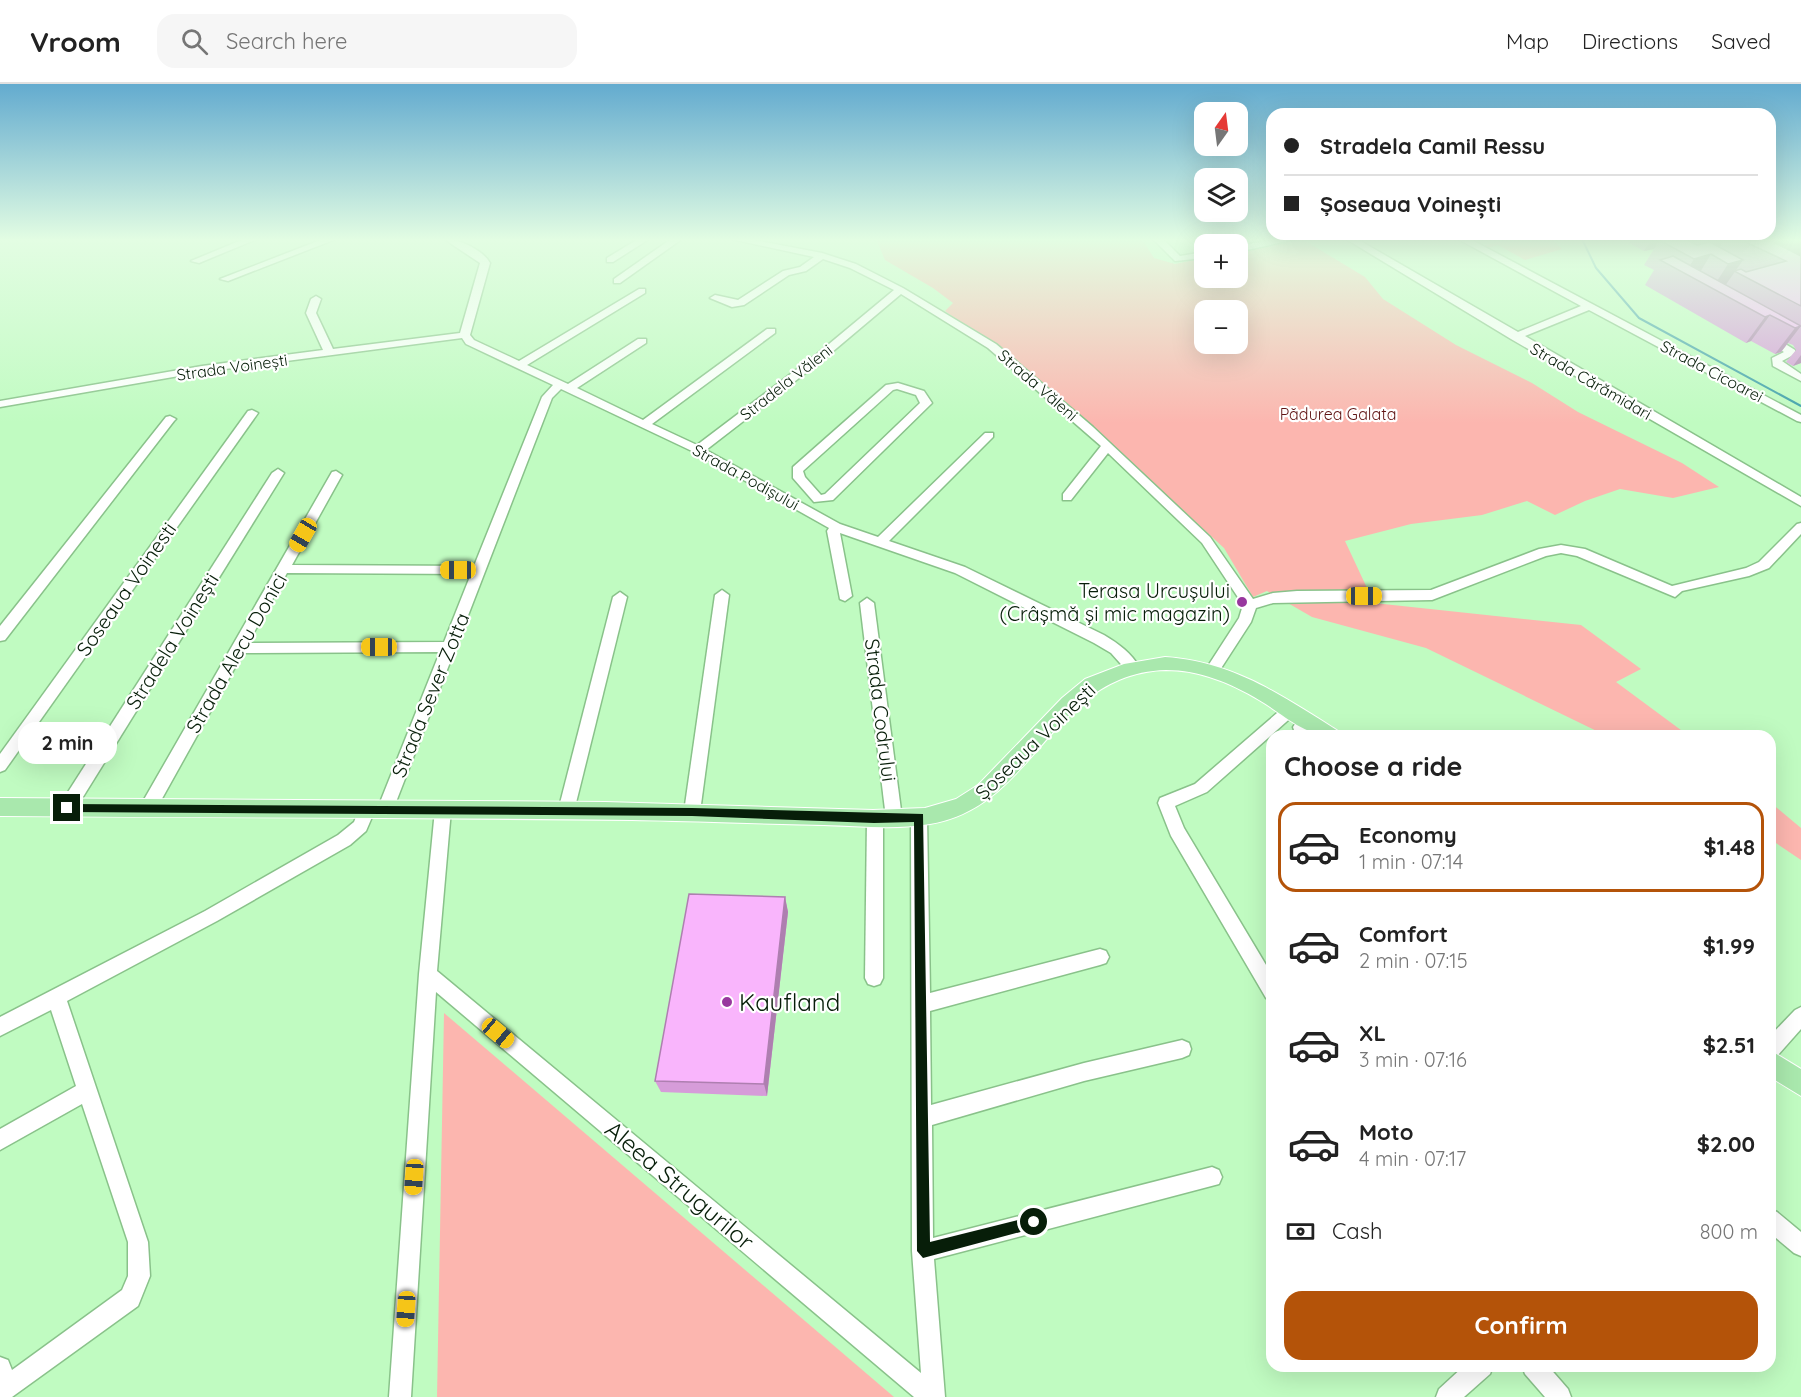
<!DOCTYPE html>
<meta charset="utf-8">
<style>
body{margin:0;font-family:Quicksand,sans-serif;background:#f6f6f6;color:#222;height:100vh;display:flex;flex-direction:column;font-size:22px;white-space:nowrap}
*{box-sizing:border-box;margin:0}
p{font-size:20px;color:#767676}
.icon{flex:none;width:33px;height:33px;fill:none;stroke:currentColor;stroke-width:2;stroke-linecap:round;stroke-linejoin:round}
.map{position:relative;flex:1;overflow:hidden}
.drawer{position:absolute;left:1266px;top:646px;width:510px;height:642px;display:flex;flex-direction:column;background:#fff;border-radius:18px;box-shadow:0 6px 24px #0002}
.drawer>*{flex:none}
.top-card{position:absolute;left:1266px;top:24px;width:510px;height:132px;border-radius:18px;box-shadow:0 6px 24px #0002;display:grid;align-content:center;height:132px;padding:0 18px;background:#fff}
.needle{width:39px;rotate:14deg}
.tools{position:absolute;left:1194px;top:18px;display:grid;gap:12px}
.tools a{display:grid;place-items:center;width:54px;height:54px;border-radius:12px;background:#fff;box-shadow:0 6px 24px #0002;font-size:30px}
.end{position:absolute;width:27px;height:27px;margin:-14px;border:8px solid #071e09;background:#fff;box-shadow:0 0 0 3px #fff}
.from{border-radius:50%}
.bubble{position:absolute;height:42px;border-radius:18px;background:#fff;box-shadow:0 6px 24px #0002;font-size:20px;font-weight:700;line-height:42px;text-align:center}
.car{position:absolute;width:18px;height:36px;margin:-18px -9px;border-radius:8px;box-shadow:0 0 4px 2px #0007;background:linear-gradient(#f5c518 24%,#345 0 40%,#f5c518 0 76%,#345 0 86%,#f5c518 0)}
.top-card b{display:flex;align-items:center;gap:21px;height:57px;font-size:22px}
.top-card b+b{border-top:2px solid #e0e0e0}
.top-card i{width:15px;height:15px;background:#222}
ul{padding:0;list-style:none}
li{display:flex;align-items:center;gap:18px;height:90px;margin:0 12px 9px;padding:0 6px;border:3px solid transparent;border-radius:18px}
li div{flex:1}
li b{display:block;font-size:22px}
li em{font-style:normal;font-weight:700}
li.on{border-color:#b45309}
li>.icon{width:54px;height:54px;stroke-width:1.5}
h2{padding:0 18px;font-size:27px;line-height:72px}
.pay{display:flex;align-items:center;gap:15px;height:66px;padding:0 18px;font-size:22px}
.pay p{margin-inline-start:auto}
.button{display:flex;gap:12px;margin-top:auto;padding:12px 18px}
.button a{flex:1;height:69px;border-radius:18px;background:#b45309;color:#fff;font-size:24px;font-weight:700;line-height:69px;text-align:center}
header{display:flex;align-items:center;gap:36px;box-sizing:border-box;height:84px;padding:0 30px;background:#fff;border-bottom:2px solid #e0e0e0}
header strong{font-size:28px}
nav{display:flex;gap:33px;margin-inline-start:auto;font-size:21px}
.search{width:420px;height:54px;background:#f6f6f6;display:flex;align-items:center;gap:15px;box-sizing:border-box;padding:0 21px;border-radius:18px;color:#767676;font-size:22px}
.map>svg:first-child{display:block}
.green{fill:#fcb6af;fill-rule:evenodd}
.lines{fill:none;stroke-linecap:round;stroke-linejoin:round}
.stream{stroke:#3d9ea9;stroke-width:2}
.minor-casing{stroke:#89c28a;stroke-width:3}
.major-casing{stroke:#fff;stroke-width:2}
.minor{fill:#fff;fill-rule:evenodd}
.major{fill:#a9e8ad;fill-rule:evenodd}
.wall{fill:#d69cd9}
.shaded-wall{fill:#ae7fb0}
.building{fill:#f9b5fc;stroke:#ae7fb0;stroke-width:1.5}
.route{fill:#071e09}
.poi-dot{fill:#98379e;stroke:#fff;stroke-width:2}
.labels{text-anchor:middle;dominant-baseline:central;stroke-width:4.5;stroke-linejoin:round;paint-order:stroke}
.far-street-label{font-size:16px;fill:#071e09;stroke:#fff}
.far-park-label{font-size:16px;fill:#601515;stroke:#fff}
.street-label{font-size:20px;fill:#071e09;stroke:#fff}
.poi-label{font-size:20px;fill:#071e09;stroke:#fff;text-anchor:end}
.near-poi-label{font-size:24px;fill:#071e09;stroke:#fff;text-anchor:start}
.near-street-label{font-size:24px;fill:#071e09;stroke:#fff}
</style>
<header>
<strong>Vroom</strong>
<div class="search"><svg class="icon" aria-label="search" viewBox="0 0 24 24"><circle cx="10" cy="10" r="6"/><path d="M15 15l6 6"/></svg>Search here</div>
<nav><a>Map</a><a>Directions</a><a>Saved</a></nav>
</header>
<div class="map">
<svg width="1801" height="1313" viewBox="0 0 1801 1313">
<rect width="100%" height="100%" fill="#c0fbc1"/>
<g class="green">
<path d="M876 155H1142L1154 174 1175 180 1204 174V194H1238V167L1302 155 1365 193 1383 215 1456 261 1532 299 1578 328 1682 379 1719 403 1673 414 1620 405 1585 417 1555 431 1527 417 1482 431 1411 440 1345 457 1374 519 1581 541 1641 585 1616 598 1689 652H1607L1426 564 1312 533 1267 507 1253 513 1224 464 1041 297 945 227 953 219 933 204 885 176ZM1204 226H1238V260H1204Z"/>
<polygon points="1508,155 1552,155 1562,165 1525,176 1498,161 1487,164 1483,162"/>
<polygon points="1770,718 1801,744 1801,776 1770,755"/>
<polygon points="444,929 894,1313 437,1313"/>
</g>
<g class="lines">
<polyline class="stream" points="1582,155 1596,184 1639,234 1801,322"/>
<g class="minor-casing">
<g id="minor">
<polygon points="244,155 257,155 199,179 191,177"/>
<polygon points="323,155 336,155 228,197 220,195"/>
<path d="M444 155C459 155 483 166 490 179L470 251 474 256 519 277 639 205H645V209L527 281 568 300 638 255H646V259L577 304 643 336 767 245H775V249L652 340 697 361 817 270 894 206 850 184 823 175 806 187 789 191 744 221 732 223 710 214 715 211 738 216 783 187 800 183 814 173 731 155H749L822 169 856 180 903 204 996 260 1093 343 1210 453 1253 515 1273 509 1297 507 1431 506 1539 465 1561 461 1585 465 1672 502 1746 484 1759 478 1797 440 1801 439V450L1769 484 1749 492 1682 507 1675 513 1577 472 1561 469 1546 472 1432 516 1273 519 1256 524 1251 538 1218 589 1213 590 1206 585 1239 534 1243 521 1202 459 1108 369 1071 416H1063V410L1101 362 988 264 901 210 825 274 706 366 840 440 878 453 985 349H993V353L889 457 965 483 1104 551C1119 560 1131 569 1140 584L1138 588H1128L1111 569 1094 559 955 489 840 449 852 512 845 517 840 515 827 447 829 444 694 368 561 305 552 314 391 731 385 733 379 731 377 726 440 568 243 569 154 729 148 731 142 729 140 724 142 719 332 388 336 387 342 391 292 481 474 482 542 313 553 301 466 260 462 254 202 288 0 323V317L202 282 323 266 306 229 311 215 316 212 321 215 316 229 333 265 460 249 480 179ZM287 489 471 490 444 558 248 559Z"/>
<polygon points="638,155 649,155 613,178 607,178 607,174"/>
<polygon points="671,155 682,155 620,199 614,199 614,195"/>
<polygon points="1153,155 1163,155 1180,172 1204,168 1204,174 1175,177"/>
<polygon points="1277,155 1296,155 1238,168 1238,162"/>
<polygon points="1346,155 1357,155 1518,248 1581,222 1458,155 1470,155 1801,331 1801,338 1797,337 1589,226 1525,252 1801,413 1801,422 1511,255"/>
<polygon points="1763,251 1771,251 1795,266 1795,270 1782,277 1801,290 1801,297 1773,282 1772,274 1784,268 1763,255"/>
<path d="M898 299 924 307 932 319 833 416 814 418 793 394V383L886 301ZM897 305 916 311 920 319 825 410 821 411 805 393 803 387 893 306Z"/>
<polygon points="252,326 258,329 5,686 0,688 0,670 248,327"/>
<polygon points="170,332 176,335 174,337 5,556 0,557 0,542 166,333"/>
<polygon points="278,385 284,389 73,729 67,731 61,729 59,724 61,719 272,389"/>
<polygon points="722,506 729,511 700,728 698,733 692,735 686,733 684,728 715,511"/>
<polygon points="620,508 627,513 574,727 572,732 566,734 560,732 558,727 613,513"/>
<polygon points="867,514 874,519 902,734 900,739 894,741 888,739 886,734 860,519"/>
<polygon points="1289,621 1296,627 1294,631 1207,708 1175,722 1184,744 1272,891 1272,916 1266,914 1171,752 1158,719 1160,714 1195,700 1284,623"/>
<polygon points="1305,631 1310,633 1312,637 1308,644 1310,652 1296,652 1293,643 1300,633"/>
<polygon points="367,719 373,721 375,726 366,747 350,761 217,837 67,917 148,1158 150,1192 138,1222 12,1313 0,1313 0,1273 8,1276 12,1286 122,1206 128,1192 128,1158 82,1020 0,1066 0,1045 76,1002 51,926 0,952 0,933 205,827 338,751 354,738 361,721"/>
<polygon points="443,719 449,721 451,726 437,887 921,1289 912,1167 911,733 913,728 919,726 925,728 927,733 930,909 1100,865 1106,867 1109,873 1106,879 1100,881 930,927 931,1021 1084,979 1182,956 1189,959 1191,965 1189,971 1182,974 1084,997 932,1041 933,1154 1212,1083 1219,1086 1222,1093 1219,1100 934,1175 945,1313 914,1313 436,908 411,1313 389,1313 419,890 435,726 437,721"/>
<polygon points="875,728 881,730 883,735 883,894 880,900 874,902 868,900 865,894 867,735 869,730"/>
<polygon points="1801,923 1801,945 1777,972 1770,975 1770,952 1795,926"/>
<polygon points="1770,1125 1777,1128 1801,1148 1801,1172 1794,1169 1770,1149"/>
<polygon points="1464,1282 1493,1282 1490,1290 1464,1313 1436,1313 1439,1305"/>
<polygon points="1522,1282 1548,1282 1568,1305 1571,1313 1545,1313 1525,1290"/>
</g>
</g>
<g class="major-casing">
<g id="major">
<path d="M1165 573C1232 577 1283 612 1338 647L1341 652C1307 655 1288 633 1259 616 1231 599 1199 586 1166 586 1051 589 1036 723 930 740 894 746 859 742 824 741 760 740 696 737 632 736 421 733 211 734 0 732V714L605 718 873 726 925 724 956 715 978 701 1062 614 1085 595 1124 580Z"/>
<polygon points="1770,966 1801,985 1801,1012 1770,993"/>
</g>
</g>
<use href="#minor" class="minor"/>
<use href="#major" class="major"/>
</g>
<g class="wall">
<polygon points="1631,155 1801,155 1801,279 1793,282 1786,278 1796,266 1793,261 1788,259 1781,268 1775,270 1751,257 1746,259 1645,201 1654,186 1644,181 1654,165 1644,167 1629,159"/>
<polygon points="785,813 788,828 767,1012 661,1008 655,997"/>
</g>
<g class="shaded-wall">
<polygon points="1652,155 1677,155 1659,156 1654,165 1644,167"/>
<polygon points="1684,155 1699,155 1698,157 1679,162"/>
<polygon points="1716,155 1725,155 1714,172 1711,170 1696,195 1685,189 1694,175 1705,172"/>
<polygon points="1791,155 1801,155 1801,173 1786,177 1775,159"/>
<polygon points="1743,176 1725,202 1712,205 1728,180"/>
<polygon points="1770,231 1751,257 1746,259 1765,233"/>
<polygon points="1801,242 1781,268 1775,270 1795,244"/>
<polygon points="1801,271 1801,279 1793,282"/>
<polygon points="785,813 788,828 767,1012 764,1000"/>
</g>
<g class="building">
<polygon points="1663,155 1686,155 1697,161 1710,158 1743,176 1728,180 1711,170 1694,175 1659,156"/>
<polygon points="1739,155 1753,155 1755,156 1759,155 1791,155 1775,159 1801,172 1801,222 1734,187 1741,185 1746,188 1786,177"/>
<polygon points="1673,172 1801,242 1795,244 1770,231 1765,233 1660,176"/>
<polygon points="689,810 785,813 764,1000 655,997"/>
</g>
<linearGradient id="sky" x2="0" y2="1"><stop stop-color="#63abcf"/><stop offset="0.46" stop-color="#e3fde3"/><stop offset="1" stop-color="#e3fde3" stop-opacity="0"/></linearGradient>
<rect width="1801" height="339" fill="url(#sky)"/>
<polygon class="route" points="67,720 692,724 923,730 930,1158 1034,1132 1039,1134 1039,1143 923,1174 917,1167 914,738 874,739 692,732 67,728 62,724"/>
<g class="poi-dot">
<circle cx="1242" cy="518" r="6"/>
<circle cx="727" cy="918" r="6"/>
</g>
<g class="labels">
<g class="far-street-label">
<text transform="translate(232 283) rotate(-8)">Strada Voinești</text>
<text transform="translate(1712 287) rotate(28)">Strada Cicoarei</text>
<text transform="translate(1591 297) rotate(30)">Strada Cărămidari</text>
<text transform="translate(786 298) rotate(-38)">Stradela Văleni</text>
<text transform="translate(1038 301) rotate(41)">Strada Văleni</text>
<text transform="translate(746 393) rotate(29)">Strada Podișului</text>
</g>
<g class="far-park-label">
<text x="1338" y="330">Pădurea Galata</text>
</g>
<g class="street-label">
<text transform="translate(126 505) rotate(-55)">Soseaua Voinesti</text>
<text transform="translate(172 557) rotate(-58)">Stradela Voinești</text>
<text transform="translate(236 569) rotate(-60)">Strada Alecu Donici</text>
<text transform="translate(430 611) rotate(-68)">Strada Sever Zotta</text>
<text transform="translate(881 626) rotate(83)">Strada Codrului</text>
<text transform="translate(1035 657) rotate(-44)">Șoseaua Voinești</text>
</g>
<g class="poi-label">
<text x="1230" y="506">Terasa Urcușului<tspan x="1230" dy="23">(Crâșmă și mic magazin)</tspan></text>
</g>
<g class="near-poi-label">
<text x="739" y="918">Kaufland</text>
</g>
<g class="near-street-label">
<text transform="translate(680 1101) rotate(40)">Aleea Strugurilor</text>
</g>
</g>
</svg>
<div class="tools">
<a><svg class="needle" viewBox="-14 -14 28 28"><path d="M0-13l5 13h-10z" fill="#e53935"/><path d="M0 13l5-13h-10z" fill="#767676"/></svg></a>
<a><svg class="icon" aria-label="layers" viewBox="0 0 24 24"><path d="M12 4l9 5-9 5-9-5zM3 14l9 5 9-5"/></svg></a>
<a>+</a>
<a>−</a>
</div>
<i class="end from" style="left:1034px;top:1138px"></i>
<i class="end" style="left:67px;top:724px"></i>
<div class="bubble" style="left:18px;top:638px;width:99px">2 min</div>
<i class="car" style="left:303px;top:451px;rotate:210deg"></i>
<i class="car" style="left:458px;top:486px;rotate:270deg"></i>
<i class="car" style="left:1364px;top:512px;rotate:90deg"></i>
<i class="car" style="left:379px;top:563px;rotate:270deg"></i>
<i class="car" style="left:498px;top:949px;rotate:130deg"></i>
<i class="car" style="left:414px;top:1093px;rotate:184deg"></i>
<i class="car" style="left:406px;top:1225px;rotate:184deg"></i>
<div class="top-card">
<b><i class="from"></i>Stradela Camil Ressu</b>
<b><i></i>Șoseaua Voinești</b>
</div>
<section class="drawer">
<h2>Choose a ride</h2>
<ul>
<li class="on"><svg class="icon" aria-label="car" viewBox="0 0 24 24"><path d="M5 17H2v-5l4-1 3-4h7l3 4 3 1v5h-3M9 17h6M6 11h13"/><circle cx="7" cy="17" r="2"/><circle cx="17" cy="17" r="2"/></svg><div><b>Economy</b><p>1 min · 07:14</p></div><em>$1.48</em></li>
<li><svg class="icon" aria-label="car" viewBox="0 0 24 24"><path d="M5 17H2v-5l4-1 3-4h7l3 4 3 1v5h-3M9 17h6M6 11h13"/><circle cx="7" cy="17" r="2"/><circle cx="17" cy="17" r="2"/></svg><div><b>Comfort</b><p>2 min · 07:15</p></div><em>$1.99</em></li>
<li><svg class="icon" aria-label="car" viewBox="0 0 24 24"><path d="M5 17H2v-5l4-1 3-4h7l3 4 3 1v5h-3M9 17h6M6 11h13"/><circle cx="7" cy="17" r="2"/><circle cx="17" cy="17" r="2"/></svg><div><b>XL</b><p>3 min · 07:16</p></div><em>$2.51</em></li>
<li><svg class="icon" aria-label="car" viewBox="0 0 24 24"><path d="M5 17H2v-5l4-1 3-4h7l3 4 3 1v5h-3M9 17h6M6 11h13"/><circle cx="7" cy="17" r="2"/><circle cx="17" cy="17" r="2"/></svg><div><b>Moto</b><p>4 min · 07:17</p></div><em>$2.00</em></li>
</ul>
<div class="pay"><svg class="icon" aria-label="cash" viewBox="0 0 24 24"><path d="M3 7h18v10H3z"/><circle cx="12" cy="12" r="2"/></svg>Cash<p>800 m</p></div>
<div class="button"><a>Confirm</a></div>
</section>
</div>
